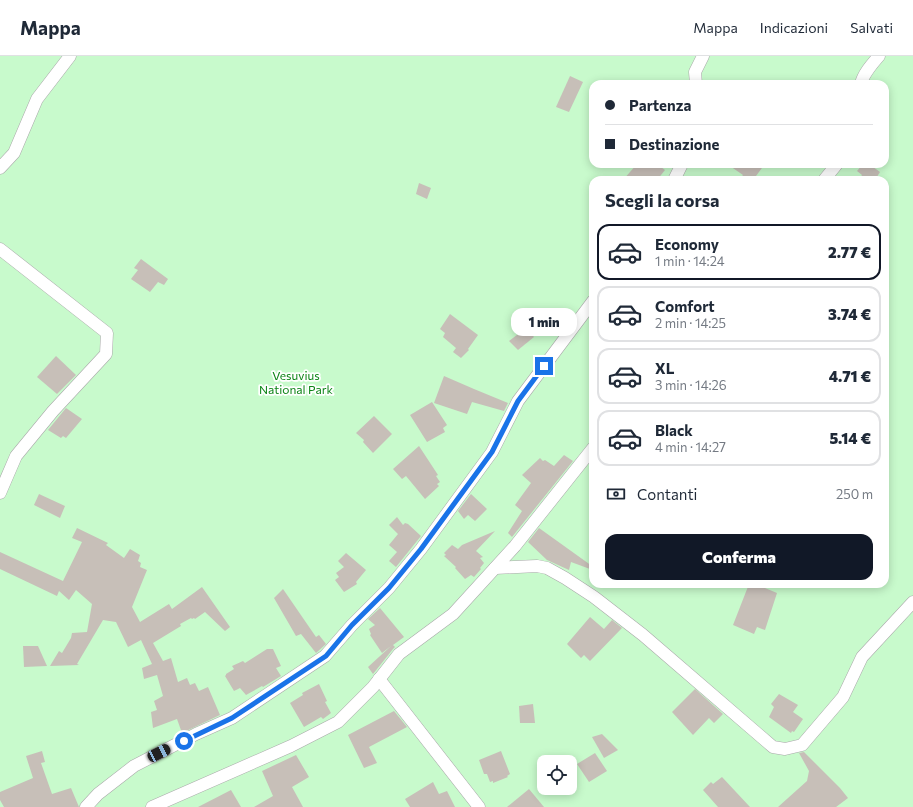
<!DOCTYPE html>
<html lang="it">
<meta charset="utf-8">
<style>
body{margin:0;font-family:Commissioner,sans-serif;background:#f2f2f3;color:#1f2937;height:100vh;display:flex;flex-direction:column;font-size:15px;white-space:nowrap}
*{box-sizing:border-box;margin:0}
p{font-size:13px;color:#747a83}
.icon{flex:none;width:22px;height:22px;fill:none;stroke:currentColor;stroke-width:2;stroke-linecap:round;stroke-linejoin:round}
.map{position:relative;flex:1;overflow:hidden}
.details{position:absolute;left:589px;top:120px;width:300px;height:412px;display:flex;flex-direction:column;background:#fff;border-radius:12px;box-shadow:0 2px 10px #0003}
.details>*{flex:none}
.top-card{position:absolute;left:589px;top:24px;width:300px;height:88px;border-radius:12px;box-shadow:0 2px 10px #0003;display:grid;align-content:center;height:88px;padding:0 16px;background:#fff}
.tools{position:absolute;left:537px;top:699px;display:grid;gap:8px}
.tools a{display:grid;place-items:center;width:40px;height:40px;border-radius:8px;background:#fff;box-shadow:0 2px 10px #0003;font-size:20px}
.end{position:absolute;width:18px;height:18px;margin:-9px;border:5px solid #1a73e8;background:#fff;box-shadow:0 0 0 2px #fff}
.from{border-radius:50%}
.bubble{position:absolute;height:28px;border-radius:12px;background:#fff;box-shadow:0 2px 10px #0003;font-size:13px;font-weight:800;line-height:28px;text-align:center}
.car{position:absolute;width:12px;height:24px;margin:-12px -6px;border-radius:5px;box-shadow:0 0 3px 1px #0007;background:linear-gradient(#222 24%,#8ab4d8 0 40%,#222 0 76%,#8ab4d8 0 86%,#222 0)}
.top-card b{display:flex;align-items:center;gap:14px;height:38px;font-size:15px}
.top-card b+b{border-top:1px solid #e0e1e3}
.top-card i{width:10px;height:10px;background:#1f2937}
ul{padding:0;list-style:none}
li{display:flex;align-items:center;gap:12px;height:56px;margin:0 8px 6px;padding:0 8px;border:2px solid #e0e1e3;border-radius:12px}
li div{flex:1}
li b{display:block;font-size:15px}
li em{font-style:normal;font-weight:800}
li.selected{border-color:#111827}
li>.icon{width:36px;height:36px;stroke-width:1.5}
h2{padding:0 16px;font-size:18px;line-height:48px}
.pay{display:flex;align-items:center;gap:10px;height:44px;padding:0 16px;font-size:15px}
.pay p{margin-inline-start:auto}
.primary-button{display:flex;gap:8px;margin-top:auto;padding:8px 16px}
.primary-button a{flex:1;height:46px;border-radius:12px;background:#111827;color:#fff;font-size:16px;font-weight:800;line-height:46px;text-align:center}
header{display:flex;align-items:center;gap:24px;box-sizing:border-box;height:56px;padding:0 20px;background:#fff;border-bottom:1px solid #e0e1e3}
header strong{font-size:19px}
nav{display:flex;gap:22px;margin-inline-start:auto;font-size:14px}
.map>svg:first-child{display:block}
.park{fill:#c8facc;fill-rule:evenodd}
.building{fill:#c7bfb8}
.lines{fill:none;stroke-linecap:round;stroke-linejoin:round}
.street-casing{stroke:#a9a9a9;stroke-width:13}
.street{stroke:#fff;stroke-width:12}
.route{stroke:#1a73e8;stroke-width:5}
.labels{text-anchor:middle;dominant-baseline:central;stroke-width:3.5;stroke-linejoin:round;paint-order:stroke}
.park-label{font-size:12px;fill:#0c8416;stroke:#fff}
</style>
<header>
<strong>Mappa</strong>
<nav><a>Mappa</a><a>Indicazioni</a><a>Salvati</a></nav>
</header>
<div class="map">
<svg width="913" height="751" viewBox="0 0 913 751">
<rect width="100%" height="100%" fill="#f2efe9"/>
<path class="park" d="M0 0H913V751H0ZM593 28H885V108H593ZM593 124H885V528H593ZM544 706H570V732H544Z"/>
<g class="building">
<polygon points="570,20 583,26 569,56 556,51"/>
<polygon points="637,108 657,108 665,114 657,124 623,124"/>
<polygon points="727,108 765,108 753,124 739,124 743,119"/>
<polygon points="863,108 869,108 880,116 875,124 859,124 862,119 857,115"/>
<polygon points="419,127 431,132 427,143 416,138"/>
<polygon points="141,203 168,223 164,229 158,226 150,236 131,223 138,214 134,212"/>
<polygon points="450,258 478,279 468,293 469,294 461,302 453,296 456,292 443,281 445,277 440,273"/>
<polygon points="526,272 534,281 518,294 509,285"/>
<polygon points="56,300 76,319 57,338 37,321"/>
<polygon points="444,320 474,333 508,347 504,355 472,346 467,358 434,347"/>
<polygon points="432,346 447,369 443,372 445,376 427,386 410,359"/>
<polygon points="66,352 82,363 66,382 63,380 61,382 48,374"/>
<polygon points="374,360 392,378 373,397 363,386 364,384 356,377"/>
<polygon points="419,390 438,419 436,420 440,426 437,428 439,430 425,443 406,420 402,423 393,413"/>
<polygon points="564,399 573,405 512,481 508,477 522,455 515,449 531,427 522,419 540,402 543,405 545,404 554,410"/>
<polygon points="39,438 65,450 60,462 34,449"/>
<polygon points="471,438 487,453 475,465 468,459 464,463 458,455"/>
<polygon points="397,461 403,469 405,467 408,468 421,480 396,511 389,505 397,496 389,489 398,478 389,469"/>
<polygon points="77,472 108,487 106,489 124,502 130,493 140,499 138,505 141,507 140,511 147,514 132,551 140,566 169,548 172,553 202,531 230,571 225,575 205,556 195,563 194,562 192,563 191,562 180,568 181,570 153,587 163,605 171,602 178,626 187,622 190,629 195,627 199,635 208,631 220,659 182,677 177,663 153,672 151,656 157,654 154,645 163,640 157,619 144,623 142,612 152,608 141,584 128,591 116,566 103,564 77,608 79,609 50,610 59,595 62,597 71,582 72,577 87,576 92,548 76,534 69,544 59,535 57,540 0,513 0,496 63,525 82,486 72,482"/>
<polygon points="539,472 592,510 590,513 571,506 569,514 547,504 528,486"/>
<polygon points="495,475 476,495 483,501 480,502 484,507 480,512 481,513 474,521 471,519 465,523 455,512 456,511 444,500 446,499 444,497 452,489 458,493 462,489"/>
<polygon points="346,497 366,514 356,526 357,528 344,536 335,524 339,521 336,517 344,511 338,505"/>
<polygon points="749,528 755,528 777,537 765,574 757,571 754,578 733,569"/>
<polygon points="283,533 316,581 319,579 326,588 316,597 301,578 296,580 274,542"/>
<polygon points="380,552 404,581 393,589 395,591 393,593 373,618 368,611 391,590 382,597 370,579 371,578 369,573 375,569 368,563"/>
<polygon points="590,561 604,573 612,564 622,572 590,605 584,599 581,602 567,588"/>
<polygon points="23,590 38,590 47,610 24,611"/>
<polygon points="267,593 273,593 281,610 276,612 281,620 263,631 262,630 246,639 240,632 234,635 225,620 226,619 226,618 234,613 232,610 243,605 245,607"/>
<polygon points="319,628 327,645 325,646 331,657 323,663 321,661 304,671 290,647 303,639 302,637"/>
<polygon points="695,633 723,658 714,667 709,662 693,679 672,656"/>
<polygon points="779,638 798,649 793,656 803,663 794,676 792,675 791,677 769,661 774,651 771,648"/>
<polygon points="533,648 535,667 520,667 519,650"/>
<polygon points="394,655 407,671 369,691 377,707 364,712 348,679"/>
<polygon points="602,678 618,694 604,702 592,681"/>
<polygon points="42,695 45,706 41,707 52,738 71,732 79,751 4,751 0,744 0,736 33,722 26,700"/>
<polygon points="501,695 510,718 507,720 508,721 493,727 493,725 490,726 487,718 484,718 479,704"/>
<polygon points="804,696 840,732 848,742 836,751 778,751 807,725 809,715 799,697"/>
<polygon points="595,697 607,715 589,726 577,708"/>
<polygon points="296,699 309,721 292,731 303,751 254,751 273,740 262,715"/>
<polygon points="722,721 750,751 718,751 703,734 711,726 713,728"/>
<polygon points="433,726 439,738 447,735 455,751 410,751 405,743"/>
<polygon points="529,733 544,751 507,751"/>
<polygon points="231,734 241,751 198,751"/>
</g>
<g class="lines">
<g class="street-casing">
<g id="street">
<polyline points="696,28 695,16 703,0"/>
<path d="M861 28C863 18 872 8 879 0"/>
<polyline points="0,112 14,97 37,43 70,0"/>
<polyline points="674,124 682,108"/>
<polyline points="824,124 837,108"/>
<polyline points="0,193 107,277 106,298 53,355 16,400 0,437"/>
<polyline points="495,512 537,510 547,512 565,522 594,541 643,579 773,691 785,693 802,689 843,641 862,601 913,546"/>
<polyline points="379,623 479,751"/>
<polyline points="86,751 98,738 134,710 196,678 232,662 325,600 352,569 389,532 421,493 492,396 518,345 593,245"/>
<polyline points="152,751 291,690 338,666 373,631 399,598 453,558 515,490 593,392"/>
</g>
</g>
<use href="#street" class="street"/>
</g>
<g class="lines">
<polyline class="route" points="184,685 232,662 326,600 352,569 389,532 421,493 492,396 518,345 544,310"/>
</g>
<g class="labels">
<g class="park-label">
<text x="296" y="319">Vesuvius<tspan x="296" dy="14">National Park</tspan></text>
</g>
</g>
</svg>
<div class="tools">
<a><svg class="icon" aria-label="locate" viewBox="0 0 24 24"><circle cx="12" cy="12" r="6"/><path d="M12 2v4M12 18v4M2 12h4M18 12h4"/></svg></a>
</div>
<i class="end from" style="left:184px;top:685px"></i>
<i class="end" style="left:544px;top:310px"></i>
<div class="bubble" style="left:511px;top:252px;width:66px">1 min</div>
<i class="car" style="left:159px;top:697px;rotate:63deg"></i>
<div class="top-card">
<b><i class="from"></i>Partenza</b>
<b><i></i>Destinazione</b>
</div>
<section class="details">
<h2>Scegli la corsa</h2>
<ul>
<li class="selected"><svg class="icon" aria-label="car" viewBox="0 0 24 24"><path d="M5 17H2v-5l4-1 3-4h7l3 4 3 1v5h-3M9 17h6M6 11h13"/><circle cx="7" cy="17" r="2"/><circle cx="17" cy="17" r="2"/></svg><div><b>Economy</b><p>1 min · 14:24</p></div><em>2.77 €</em></li>
<li><svg class="icon" aria-label="car" viewBox="0 0 24 24"><path d="M5 17H2v-5l4-1 3-4h7l3 4 3 1v5h-3M9 17h6M6 11h13"/><circle cx="7" cy="17" r="2"/><circle cx="17" cy="17" r="2"/></svg><div><b>Comfort</b><p>2 min · 14:25</p></div><em>3.74 €</em></li>
<li><svg class="icon" aria-label="car" viewBox="0 0 24 24"><path d="M5 17H2v-5l4-1 3-4h7l3 4 3 1v5h-3M9 17h6M6 11h13"/><circle cx="7" cy="17" r="2"/><circle cx="17" cy="17" r="2"/></svg><div><b>XL</b><p>3 min · 14:26</p></div><em>4.71 €</em></li>
<li><svg class="icon" aria-label="car" viewBox="0 0 24 24"><path d="M5 17H2v-5l4-1 3-4h7l3 4 3 1v5h-3M9 17h6M6 11h13"/><circle cx="7" cy="17" r="2"/><circle cx="17" cy="17" r="2"/></svg><div><b>Black</b><p>4 min · 14:27</p></div><em>5.14 €</em></li>
</ul>
<div class="pay"><svg class="icon" aria-label="cash" viewBox="0 0 24 24"><path d="M3 7h18v10H3z"/><circle cx="12" cy="12" r="2"/></svg>Contanti<p>250 m</p></div>
<div class="primary-button"><a>Conferma</a></div>
</section>
</div>
